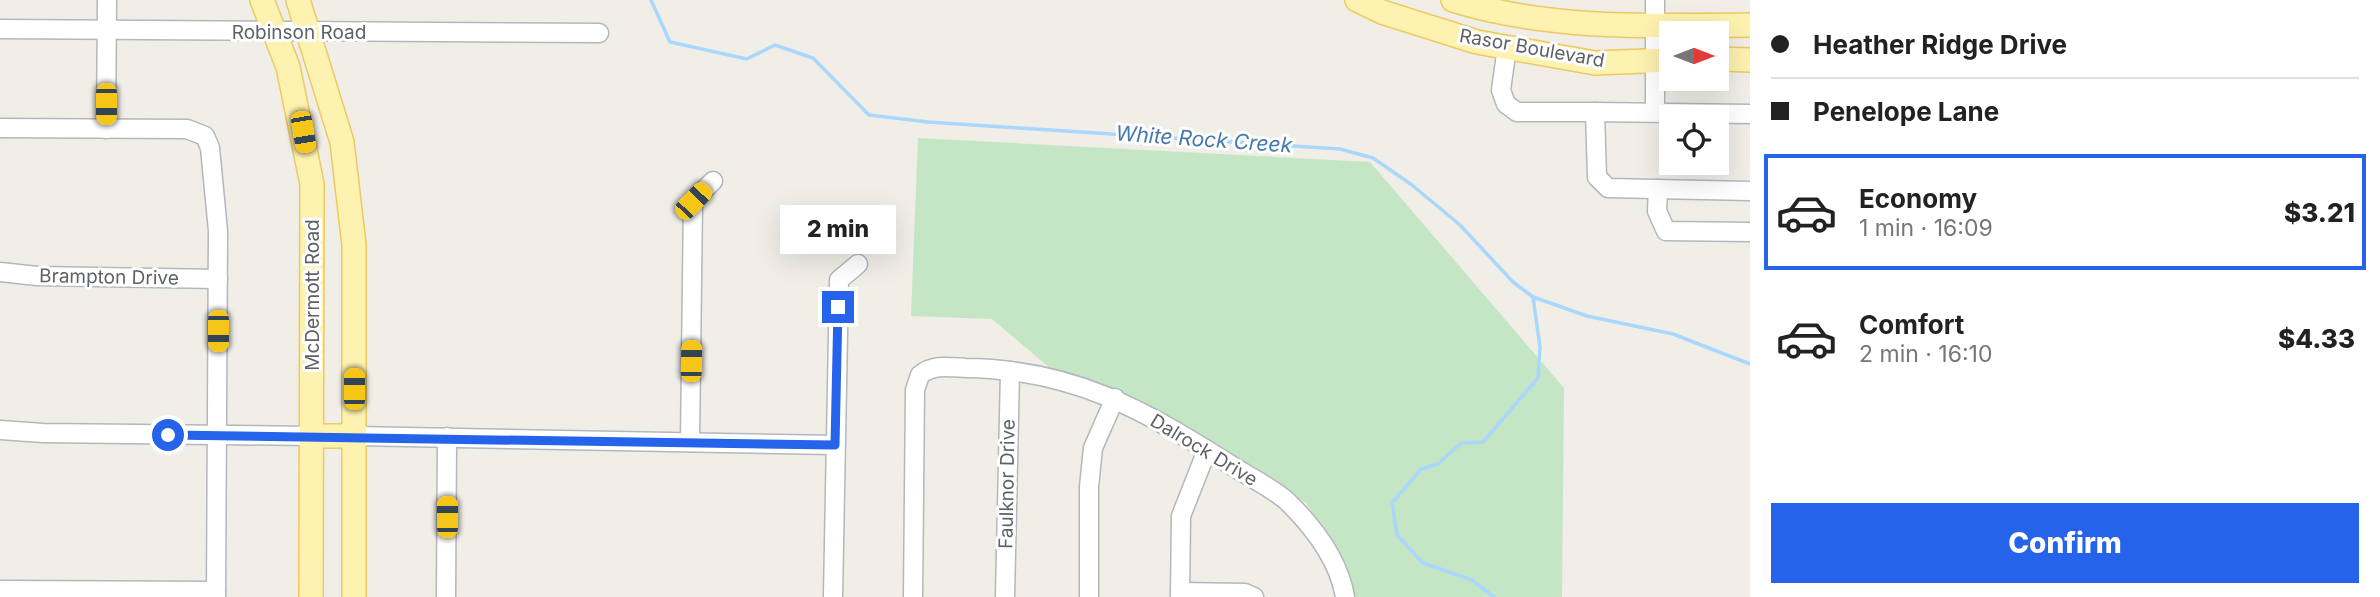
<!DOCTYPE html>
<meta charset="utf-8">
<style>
body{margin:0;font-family:Inter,sans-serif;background:#f6f6f6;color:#222;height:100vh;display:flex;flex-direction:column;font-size:26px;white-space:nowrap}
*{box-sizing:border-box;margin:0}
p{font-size:23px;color:#767676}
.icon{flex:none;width:38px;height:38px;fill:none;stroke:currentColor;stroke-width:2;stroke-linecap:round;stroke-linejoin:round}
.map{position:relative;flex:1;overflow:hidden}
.drawer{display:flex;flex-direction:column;background:#fff;width:630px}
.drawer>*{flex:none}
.banner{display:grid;align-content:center;height:154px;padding:0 21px;background:#fff}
.needle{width:46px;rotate:90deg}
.tools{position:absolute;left:1659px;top:21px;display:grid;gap:14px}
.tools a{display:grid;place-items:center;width:70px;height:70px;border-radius:0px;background:#fff;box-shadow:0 7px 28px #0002;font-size:35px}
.end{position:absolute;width:32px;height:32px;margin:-16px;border:9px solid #2563eb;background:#fff;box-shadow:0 0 0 4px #fff}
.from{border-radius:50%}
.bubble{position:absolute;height:49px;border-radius:0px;background:#fff;box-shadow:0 7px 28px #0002;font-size:23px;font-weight:800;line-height:49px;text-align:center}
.car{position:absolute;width:21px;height:42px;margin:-21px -10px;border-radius:9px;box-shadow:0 0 5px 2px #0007;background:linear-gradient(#f5c518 24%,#345 0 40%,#f5c518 0 76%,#345 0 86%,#f5c518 0)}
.banner b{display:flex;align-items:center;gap:24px;height:66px;font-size:26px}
.banner b+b{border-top:2px solid #e0e0e0}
.banner i{width:18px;height:18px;background:#222}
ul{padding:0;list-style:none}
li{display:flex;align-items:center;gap:21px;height:116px;margin:0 14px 10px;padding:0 7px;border:4px solid transparent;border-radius:0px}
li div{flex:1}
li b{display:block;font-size:26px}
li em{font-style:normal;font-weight:800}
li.current{border-color:#2563eb}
li>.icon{width:63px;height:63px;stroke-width:1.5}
.button{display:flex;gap:14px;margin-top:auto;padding:14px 21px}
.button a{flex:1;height:80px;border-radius:0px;background:#2563eb;color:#fff;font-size:28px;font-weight:800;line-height:80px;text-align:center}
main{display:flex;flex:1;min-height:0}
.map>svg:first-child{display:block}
.green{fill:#c4e6c5}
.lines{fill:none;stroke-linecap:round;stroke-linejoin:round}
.stream{stroke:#aad7fd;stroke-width:3.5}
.minor-casing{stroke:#b4b7bb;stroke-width:21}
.major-casing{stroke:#eec962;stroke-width:26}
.minor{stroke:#fff;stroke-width:18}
.major{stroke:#fdf2af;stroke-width:23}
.route{stroke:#2563eb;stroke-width:9}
.labels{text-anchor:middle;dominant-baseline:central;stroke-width:6;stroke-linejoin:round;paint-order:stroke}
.street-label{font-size:19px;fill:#5e6267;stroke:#fff}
.water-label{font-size:21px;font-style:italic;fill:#4678af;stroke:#fff}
</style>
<main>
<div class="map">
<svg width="1750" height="597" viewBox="0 0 1750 597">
<rect width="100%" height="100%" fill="#f0eee7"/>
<polygon class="green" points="918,138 1370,162 1564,388 1562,597 1353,597 1347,568 1306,503 1257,471 1108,386 1051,369 992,319 911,316"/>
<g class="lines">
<g class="stream">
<polyline points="651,0 670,42 747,59 775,45 813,58 869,115 928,122 1340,149 1373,158 1412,185 1460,225 1513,282 1533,297 1587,316 1673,334 1750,364"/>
<polyline points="1494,597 1472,580 1423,563 1397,535 1392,503 1421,469 1438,464 1461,443 1483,442 1538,378 1540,347 1533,297"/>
</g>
<g class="minor-casing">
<g id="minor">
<polyline points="1655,0 1655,112"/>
<polyline points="0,29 599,33"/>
<polyline points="1507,47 1501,90 1506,104 1517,112 1595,112"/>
<polyline points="1750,114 1595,112 1597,177 1608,188 1750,191"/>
<polyline points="0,128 187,129 205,136 210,148 218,231 216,597"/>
<polyline points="106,129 107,0"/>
<polyline points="1658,189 1657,211 1666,231 1750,232"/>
<polyline points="0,272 37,276 218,279"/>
<polyline points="0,430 43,433 312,436"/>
<polyline points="354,436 835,445"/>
<polyline points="690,442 693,201 713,181"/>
<polyline points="0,590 216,591"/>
<polyline points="1180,592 1245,593 1254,597"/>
<polyline points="446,597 447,437"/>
<polyline points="833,597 839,280 858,264"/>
<path d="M913 597 915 390 920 375C933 364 950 367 966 368 1073 369 1144 410 1231 465 1249 477 1273 488 1289 503 1315 529 1339 560 1345 597"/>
<polyline points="1005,597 1010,371"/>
<polyline points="1089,597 1089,487 1093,448 1115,398"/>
<polyline points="1180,597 1181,516 1207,450"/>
</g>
</g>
<g class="major-casing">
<g id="major">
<polyline points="262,0 288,67 312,184 311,597"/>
<polyline points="298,0 342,142 354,245 354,597"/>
<polyline points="1357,0 1382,12 1477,42 1595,63 1671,60"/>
<path d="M1453 0C1549 30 1651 26 1750 25"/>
<polyline points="1717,59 1750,60"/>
<polyline points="312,436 354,436"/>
</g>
</g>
<use href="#minor" class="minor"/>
<use href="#major" class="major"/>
</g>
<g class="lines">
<polyline class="route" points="168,435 835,445 838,307"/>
</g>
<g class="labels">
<g class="street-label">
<text x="299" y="32">Robinson Road</text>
<text transform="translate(1532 48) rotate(10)">Rasor Boulevard</text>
<text transform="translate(109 277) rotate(1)">Brampton Drive</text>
<text transform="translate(312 295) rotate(-90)">McDermott Road</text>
<text transform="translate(1204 450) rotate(31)">Dalrock Drive</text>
<text transform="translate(1007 484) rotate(-89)">Faulknor Drive</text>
</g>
<g class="water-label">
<text transform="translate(1204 139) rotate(4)">White Rock Creek</text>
</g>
</g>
</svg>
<div class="tools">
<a><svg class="needle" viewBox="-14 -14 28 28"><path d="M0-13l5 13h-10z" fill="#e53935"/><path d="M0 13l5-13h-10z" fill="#767676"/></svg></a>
<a><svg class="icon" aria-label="locate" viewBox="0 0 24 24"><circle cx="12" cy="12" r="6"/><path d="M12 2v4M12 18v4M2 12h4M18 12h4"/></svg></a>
</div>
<i class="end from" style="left:168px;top:435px"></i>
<i class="end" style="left:838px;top:307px"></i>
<div class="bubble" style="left:780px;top:205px;width:116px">2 min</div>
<i class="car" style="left:106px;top:104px;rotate:180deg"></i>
<i class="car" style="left:303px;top:132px;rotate:170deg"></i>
<i class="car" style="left:693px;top:201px;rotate:44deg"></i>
<i class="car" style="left:218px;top:331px;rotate:180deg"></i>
<i class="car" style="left:691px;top:361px;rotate:1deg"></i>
<i class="car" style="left:354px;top:389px;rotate:0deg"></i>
<i class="car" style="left:447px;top:517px;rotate:0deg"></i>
</div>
<section class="drawer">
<div class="banner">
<b><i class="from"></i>Heather Ridge Drive</b>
<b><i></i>Penelope Lane</b>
</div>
<ul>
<li class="current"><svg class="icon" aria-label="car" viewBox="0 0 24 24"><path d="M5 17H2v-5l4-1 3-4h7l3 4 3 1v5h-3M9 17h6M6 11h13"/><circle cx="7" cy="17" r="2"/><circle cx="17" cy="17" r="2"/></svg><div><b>Economy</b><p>1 min · 16:09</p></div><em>$3.21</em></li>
<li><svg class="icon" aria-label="car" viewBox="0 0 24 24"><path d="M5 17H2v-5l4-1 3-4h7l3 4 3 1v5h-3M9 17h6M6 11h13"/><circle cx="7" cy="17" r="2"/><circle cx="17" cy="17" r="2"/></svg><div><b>Comfort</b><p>2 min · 16:10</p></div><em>$4.33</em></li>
</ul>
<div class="button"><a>Confirm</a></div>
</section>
</main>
